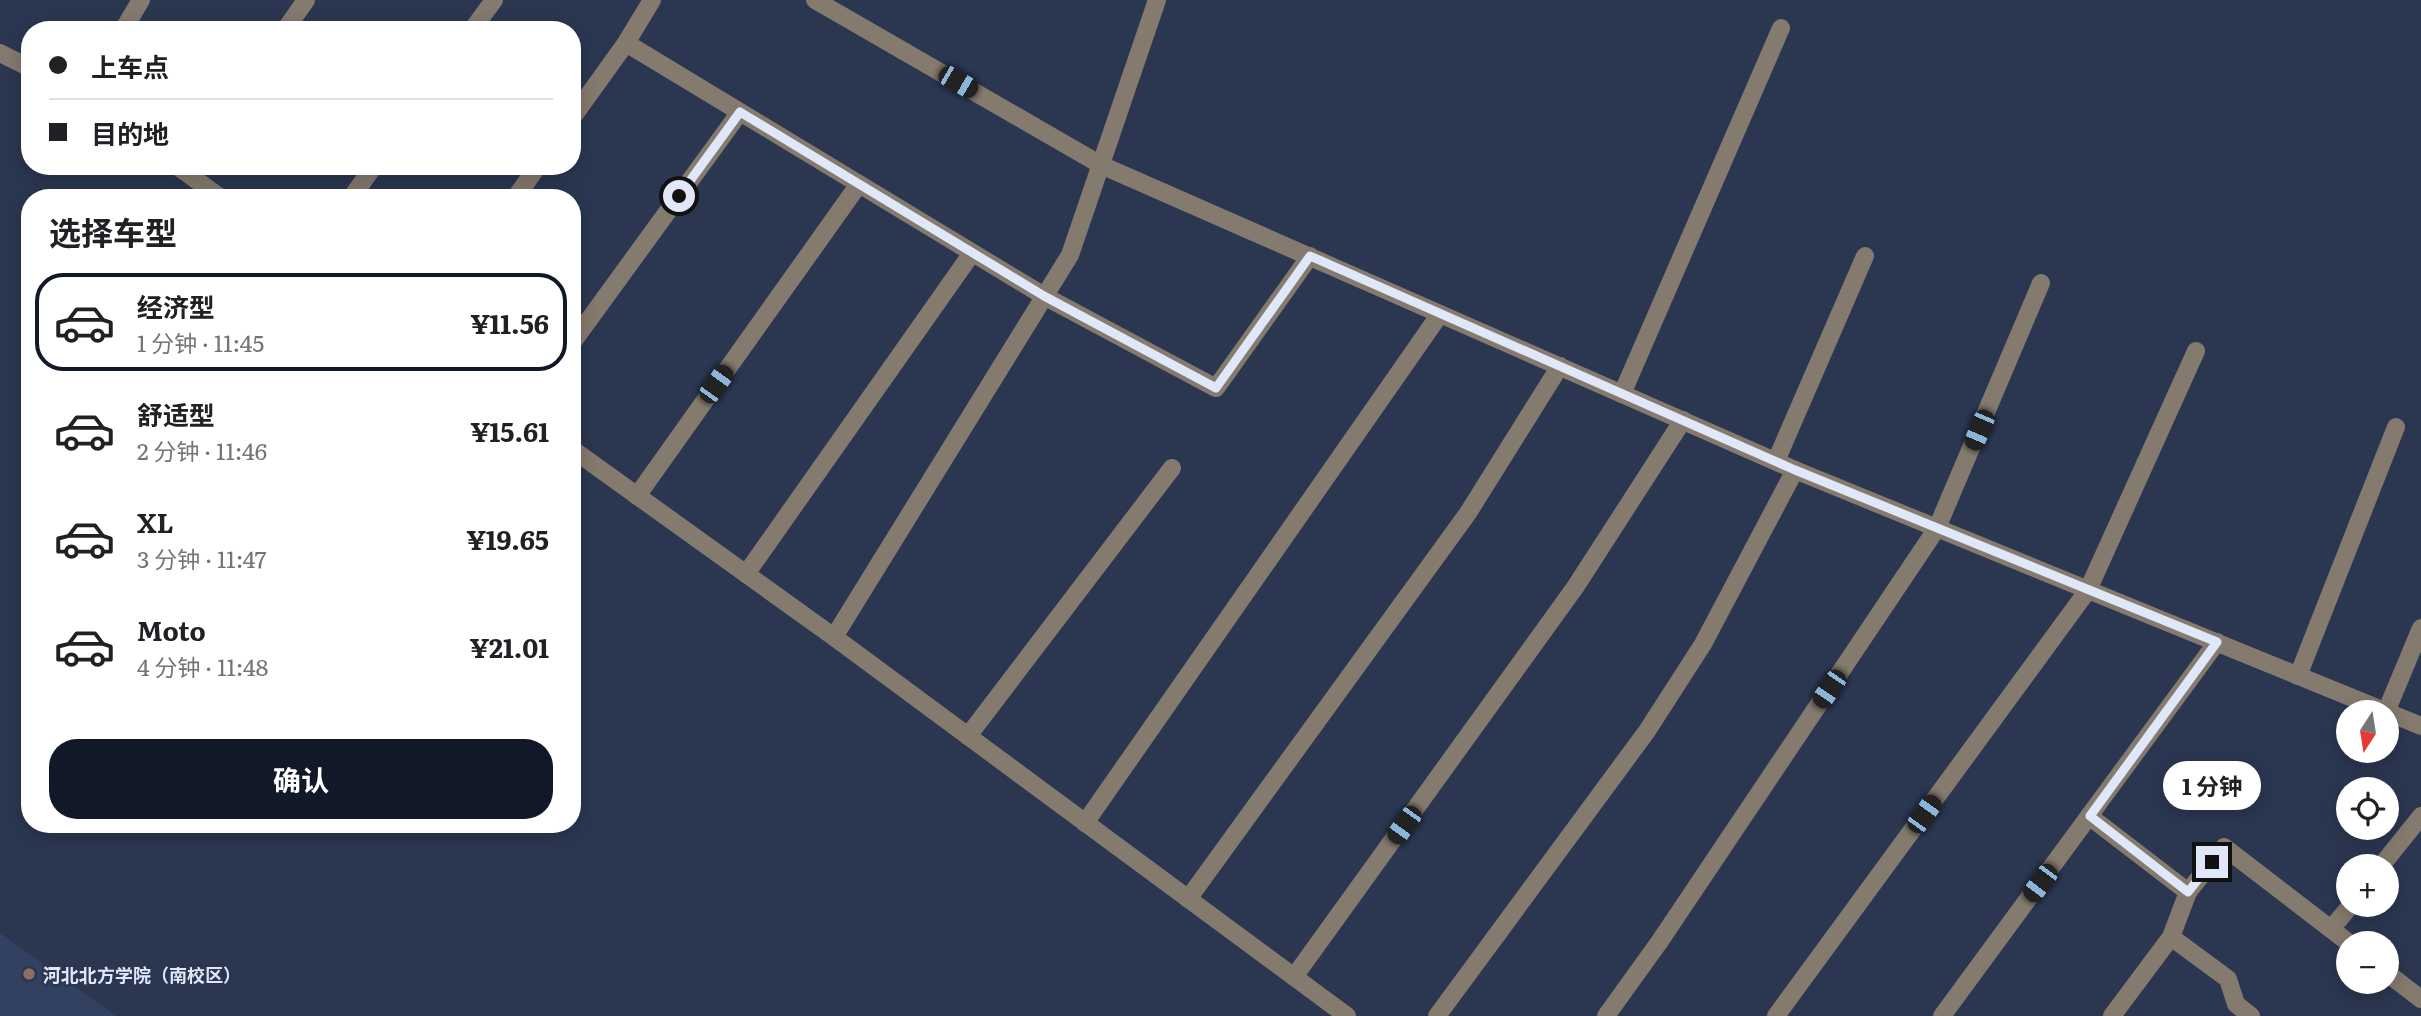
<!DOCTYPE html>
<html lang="zh">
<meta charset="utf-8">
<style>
body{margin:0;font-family:Literata,"Noto Sans SC",serif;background:#f6f6f6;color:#202124;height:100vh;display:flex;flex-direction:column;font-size:26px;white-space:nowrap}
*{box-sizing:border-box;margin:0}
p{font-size:23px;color:#757577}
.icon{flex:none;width:38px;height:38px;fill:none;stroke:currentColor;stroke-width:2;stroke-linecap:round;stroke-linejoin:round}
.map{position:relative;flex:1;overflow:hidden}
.details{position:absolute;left:21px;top:189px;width:560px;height:644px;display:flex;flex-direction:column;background:#fff;border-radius:28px;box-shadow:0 4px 18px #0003}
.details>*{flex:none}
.banner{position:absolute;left:21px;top:21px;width:560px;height:154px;border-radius:28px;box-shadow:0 4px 18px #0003;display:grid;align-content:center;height:154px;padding:0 28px;background:#fff}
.needle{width:46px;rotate:192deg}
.controls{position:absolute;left:2336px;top:700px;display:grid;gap:14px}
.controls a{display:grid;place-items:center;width:63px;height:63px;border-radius:50%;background:#fff;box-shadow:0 4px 18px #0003;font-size:35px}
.end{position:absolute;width:32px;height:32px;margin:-16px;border:9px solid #dfe7f8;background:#111;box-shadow:0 0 0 4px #111}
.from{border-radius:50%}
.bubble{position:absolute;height:49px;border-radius:24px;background:#fff;box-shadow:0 4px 18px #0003;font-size:23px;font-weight:700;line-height:49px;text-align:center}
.car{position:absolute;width:21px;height:42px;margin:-21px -10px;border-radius:9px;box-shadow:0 0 5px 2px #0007;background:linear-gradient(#222 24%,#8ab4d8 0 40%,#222 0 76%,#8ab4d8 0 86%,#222 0)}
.banner b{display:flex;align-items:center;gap:24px;height:66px;font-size:26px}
.banner b+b{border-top:2px solid #e0e0e0}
.banner i{width:18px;height:18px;background:#202124}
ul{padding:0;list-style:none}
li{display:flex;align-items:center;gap:21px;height:98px;margin:0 14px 10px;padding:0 14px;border:4px solid transparent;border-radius:28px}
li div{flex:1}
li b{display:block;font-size:26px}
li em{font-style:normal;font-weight:700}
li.on{border-color:#111827}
li>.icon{width:63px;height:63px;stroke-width:1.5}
h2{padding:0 28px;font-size:32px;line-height:84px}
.cta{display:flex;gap:14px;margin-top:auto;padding:14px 28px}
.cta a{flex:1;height:80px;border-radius:28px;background:#111827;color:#fff;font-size:28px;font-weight:700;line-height:80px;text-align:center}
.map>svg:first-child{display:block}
.built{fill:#324161}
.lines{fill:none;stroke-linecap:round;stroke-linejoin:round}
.minor{stroke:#857a6e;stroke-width:18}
.route{stroke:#dfe7f8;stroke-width:9}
.education-dot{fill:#8d6e63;stroke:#2b3751;stroke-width:2.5}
.labels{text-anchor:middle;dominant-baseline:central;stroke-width:5;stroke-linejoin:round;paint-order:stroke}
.poi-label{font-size:18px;font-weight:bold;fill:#dfe7f8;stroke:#2b3751;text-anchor:start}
</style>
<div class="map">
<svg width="2421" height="1016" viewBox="0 0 2421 1016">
<rect width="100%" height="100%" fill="#2b3751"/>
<polygon class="built" points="0,933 116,1016 0,1016"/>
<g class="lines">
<g class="minor">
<polyline points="815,0 1101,165 1795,470 2421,726"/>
<polyline points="123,30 141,0"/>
<polyline points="285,30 306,0"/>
<polyline points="472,30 494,0"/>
<polyline points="626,43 1044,296 1216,388 1310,256"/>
<polyline points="0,53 30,68"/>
<polyline points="572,118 626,43 652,0"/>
<polyline points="177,166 221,198"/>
<polyline points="351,198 374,166"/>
<polyline points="515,198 538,166"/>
<polyline points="572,343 740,112"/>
<polyline points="1622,394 1781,28"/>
<polyline points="572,449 834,637 1347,1016"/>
<polyline points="1776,461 1865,256"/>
<polyline points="637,496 859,184"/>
<polyline points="746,574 972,253"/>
<polyline points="834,637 1070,255 1157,0"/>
<polyline points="2298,676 2396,427"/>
<polyline points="2386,712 2421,628"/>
<polyline points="968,736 1172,468"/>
<polyline points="2089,816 2188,892 2171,937 2112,1016"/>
<polyline points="1085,823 1440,314"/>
<polyline points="2381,866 2421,816"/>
<polyline points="2188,892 2224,847 2349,943"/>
<polyline points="1188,899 1468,513 1560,366"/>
<polyline points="2331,929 2351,905"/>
<polyline points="2171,937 2228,979 2236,1004 2251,1016"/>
<polyline points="2387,973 2421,999"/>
<polyline points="1294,977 1576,586 1683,420"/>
<polyline points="1437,1016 1647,731 1703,644 1795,470"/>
<polyline points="1606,1016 1660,941 1937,528 2041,283"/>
<polyline points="1776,1016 2088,590 2196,351"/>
<polyline points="1942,1016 2217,642"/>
</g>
</g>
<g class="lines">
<polyline class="route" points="679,196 740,112 1044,296 1216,388 1310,256 1795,470 2217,642 2090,816 2188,892 2212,862"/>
</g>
<circle class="education-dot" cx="29" cy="974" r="7"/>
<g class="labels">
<g class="poi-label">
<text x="43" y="974">河北北方学院（南校区）</text>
</g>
</g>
</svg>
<div class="controls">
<a><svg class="needle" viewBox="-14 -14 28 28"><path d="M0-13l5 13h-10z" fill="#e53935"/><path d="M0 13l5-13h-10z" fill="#757577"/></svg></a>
<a><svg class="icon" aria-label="locate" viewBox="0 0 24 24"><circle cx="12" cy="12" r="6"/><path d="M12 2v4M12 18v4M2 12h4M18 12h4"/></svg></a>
<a>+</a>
<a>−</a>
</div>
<i class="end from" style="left:679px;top:196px"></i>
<i class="end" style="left:2212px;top:862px"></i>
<div class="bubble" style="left:2163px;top:761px;width:98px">1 分钟</div>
<i class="car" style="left:958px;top:82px;rotate:120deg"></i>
<i class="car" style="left:716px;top:384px;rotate:36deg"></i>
<i class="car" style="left:1979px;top:430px;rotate:203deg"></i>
<i class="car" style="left:1829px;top:689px;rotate:214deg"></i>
<i class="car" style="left:1924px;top:814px;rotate:36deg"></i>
<i class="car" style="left:1404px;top:825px;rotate:216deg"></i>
<i class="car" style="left:2040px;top:883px;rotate:217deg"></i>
<div class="banner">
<b><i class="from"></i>上车点</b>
<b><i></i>目的地</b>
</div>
<section class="details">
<h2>选择车型</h2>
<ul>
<li class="on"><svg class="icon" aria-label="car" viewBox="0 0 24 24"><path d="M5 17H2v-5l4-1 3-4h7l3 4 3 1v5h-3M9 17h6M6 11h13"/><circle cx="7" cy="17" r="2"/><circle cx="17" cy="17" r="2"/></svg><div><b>经济型</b><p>1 分钟 · 11:45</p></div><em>¥11.56</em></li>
<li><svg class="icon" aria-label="car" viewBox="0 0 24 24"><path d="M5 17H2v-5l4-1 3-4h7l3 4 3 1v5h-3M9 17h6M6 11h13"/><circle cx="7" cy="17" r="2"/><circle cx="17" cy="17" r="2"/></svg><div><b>舒适型</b><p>2 分钟 · 11:46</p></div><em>¥15.61</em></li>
<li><svg class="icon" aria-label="car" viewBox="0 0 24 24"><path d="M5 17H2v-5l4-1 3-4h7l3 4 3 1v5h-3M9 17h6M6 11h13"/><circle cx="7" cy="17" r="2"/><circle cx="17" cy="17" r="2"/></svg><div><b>XL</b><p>3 分钟 · 11:47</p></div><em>¥19.65</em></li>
<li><svg class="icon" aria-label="car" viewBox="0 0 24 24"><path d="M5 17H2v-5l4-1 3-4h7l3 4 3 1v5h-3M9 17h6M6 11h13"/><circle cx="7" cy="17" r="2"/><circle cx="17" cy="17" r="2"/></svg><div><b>Moto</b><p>4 分钟 · 11:48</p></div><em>¥21.01</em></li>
</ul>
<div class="cta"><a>确认</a></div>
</section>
</div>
